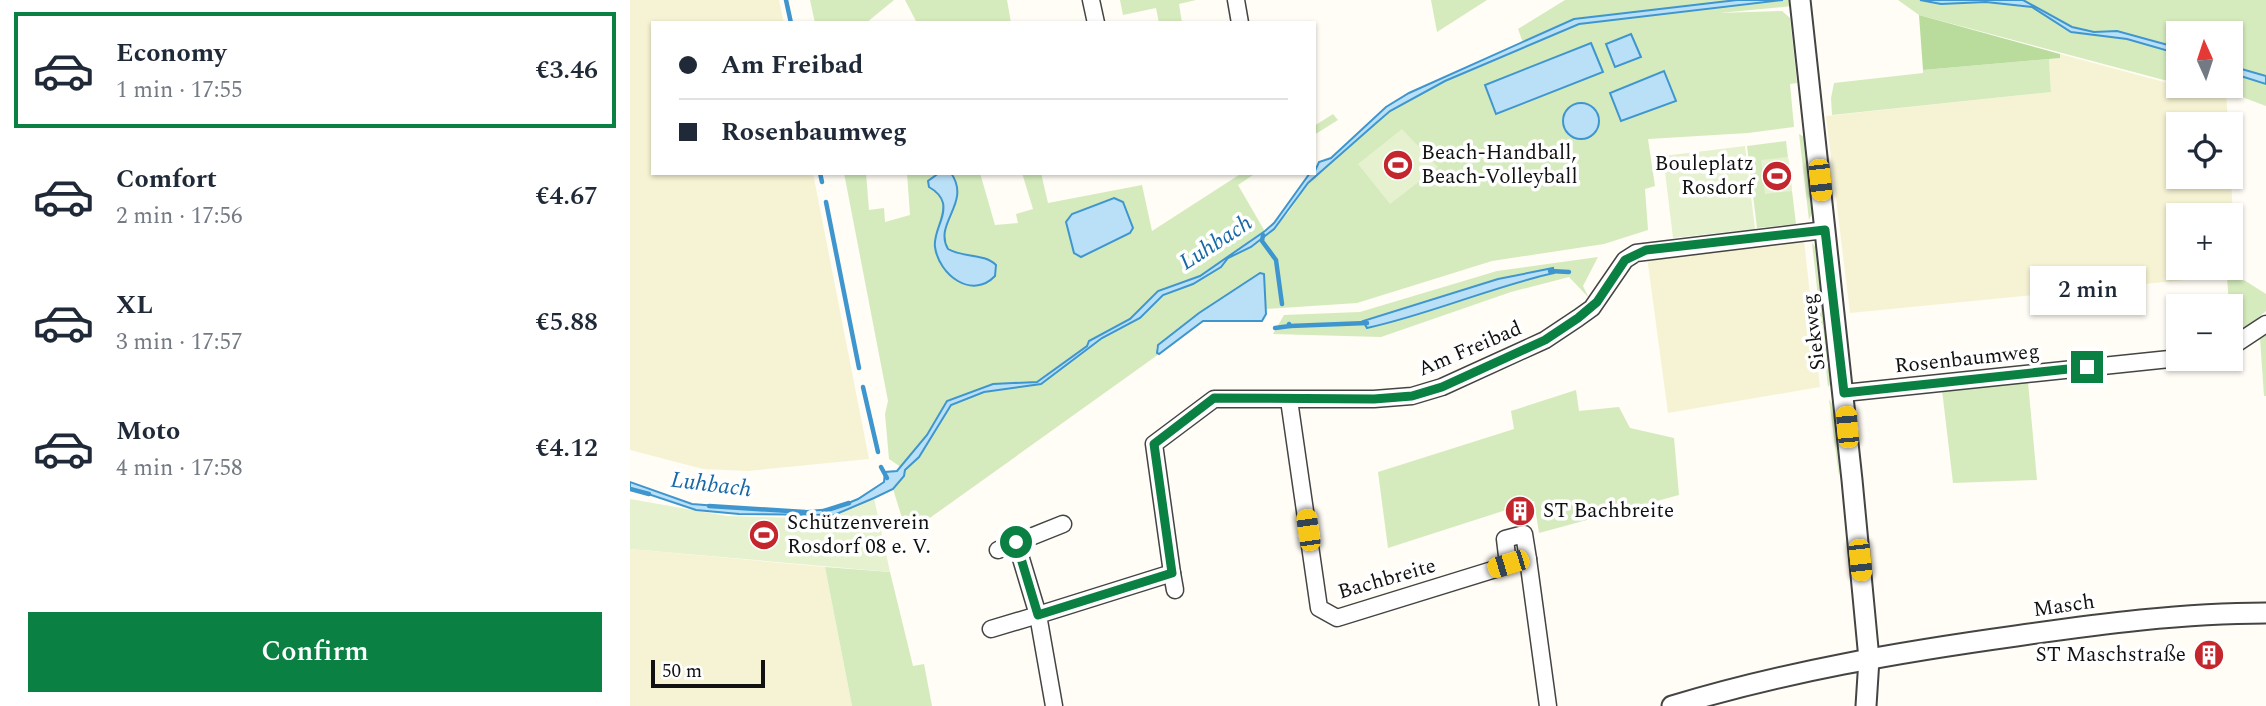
<!DOCTYPE html>
<meta charset="utf-8">
<style>
body{margin:0;font-family:Spectral,serif;background:#f6f6f7;color:#1f2937;height:100vh;display:flex;flex-direction:column;font-size:26px;white-space:nowrap}
*{box-sizing:border-box;margin:0}
p{font-size:23px;color:#747a83}
.icon{flex:none;width:38px;height:38px;fill:none;stroke:currentColor;stroke-width:2;stroke-linecap:round;stroke-linejoin:round}
.map{position:relative;flex:1;overflow:hidden}
.panel{display:flex;flex-direction:column;background:#fff;width:630px}
.panel>*{flex:none}
.hud{position:absolute;left:21px;top:21px;width:665px;height:154px;border-radius:0px;box-shadow:0 2px 5px #0004;display:grid;align-content:center;height:154px;padding:0 28px;background:#fff}
.needle{width:46px;rotate:357deg}
.controls{position:absolute;left:1536px;top:21px;display:grid;gap:14px}
.controls a{display:grid;place-items:center;width:77px;height:77px;border-radius:0px;background:#fff;box-shadow:0 2px 5px #0004;font-size:35px}
.scale{position:absolute;left:21px;bottom:18px;width:114px;box-sizing:border-box;padding-left:7px;border:4px solid #111;border-top:0;font-size:19px;line-height:24px;white-space:nowrap;color:#111;-webkit-text-stroke:5px #fff;paint-order:stroke}
.end{position:absolute;width:32px;height:32px;margin:-16px;border:9px solid #0b8043;background:#fff;box-shadow:0 0 0 4px #fff}
.from{border-radius:50%}
.bubble{position:absolute;height:49px;border-radius:0px;background:#fff;box-shadow:0 2px 5px #0004;font-size:23px;font-weight:600;line-height:49px;text-align:center}
.car{position:absolute;width:21px;height:42px;margin:-21px -10px;border-radius:9px;box-shadow:0 0 5px 2px #0007;background:linear-gradient(#f5c518 24%,#345 0 40%,#f5c518 0 76%,#345 0 86%,#f5c518 0)}
.hud b{display:flex;align-items:center;gap:24px;height:66px;font-size:26px}
.hud b+b{border-top:2px solid #e0e1e3}
.hud i{width:18px;height:18px;background:#1f2937}
ul{padding:12px 0 0;list-style:none}
li{display:flex;align-items:center;gap:21px;height:116px;margin:0 14px 10px;padding:0 14px;border:4px solid transparent;border-radius:0px}
li div{flex:1}
li b{display:block;font-size:26px}
li em{font-style:normal;font-weight:600}
li.current{border-color:#0b8043}
li>.icon{width:63px;height:63px;stroke-width:1.5}
.cta{display:flex;gap:14px;margin-top:auto;padding:14px 28px}
.cta a{flex:1;height:80px;border-radius:0px;background:#0b8043;color:#fff;font-size:28px;font-weight:600;line-height:80px;text-align:center}
main{display:flex;flex:1;min-height:0}
.map>svg:first-child{display:block}
.farmland{fill:#f6f3d4;fill-rule:evenodd}
.green{fill:#d5ebbd}
.forest{fill:#b9dc9c}
.pitch{fill:#e6f2cf}
.water{fill:#b9e0f7;stroke:#3f96cf;stroke-width:2}
.lines{fill:none;stroke-linecap:round;stroke-linejoin:round}
.stream{stroke:#3f96cf;stroke-width:4.5}
.minor-casing{stroke:#444;stroke-width:19}
.tertiary-casing{stroke:#444;stroke-width:23}
.minor{stroke:#fff;stroke-width:16}
.tertiary{stroke:#fff;stroke-width:19}
.route{stroke:#0b8043;stroke-width:9}
.labels{text-anchor:middle;dominant-baseline:central;stroke-width:7;stroke-linejoin:round;paint-order:stroke}
.poi-label{font-size:21px;fill:#111;stroke:#fff;text-anchor:start}
.street-label{font-size:21px;fill:#111;stroke:#fff}
.water-label{font-size:23px;font-style:italic;fill:#1768a6;stroke:#fff}
</style>
<main>
<section class="panel">
<ul>
<li class="current"><svg class="icon" aria-label="car" viewBox="0 0 24 24"><path d="M5 17H2v-5l4-1 3-4h7l3 4 3 1v5h-3M9 17h6M6 11h13"/><circle cx="7" cy="17" r="2"/><circle cx="17" cy="17" r="2"/></svg><div><b>Economy</b><p>1 min · 17:55</p></div><em>€3.46</em></li>
<li><svg class="icon" aria-label="car" viewBox="0 0 24 24"><path d="M5 17H2v-5l4-1 3-4h7l3 4 3 1v5h-3M9 17h6M6 11h13"/><circle cx="7" cy="17" r="2"/><circle cx="17" cy="17" r="2"/></svg><div><b>Comfort</b><p>2 min · 17:56</p></div><em>€4.67</em></li>
<li><svg class="icon" aria-label="car" viewBox="0 0 24 24"><path d="M5 17H2v-5l4-1 3-4h7l3 4 3 1v5h-3M9 17h6M6 11h13"/><circle cx="7" cy="17" r="2"/><circle cx="17" cy="17" r="2"/></svg><div><b>XL</b><p>3 min · 17:57</p></div><em>€5.88</em></li>
<li><svg class="icon" aria-label="car" viewBox="0 0 24 24"><path d="M5 17H2v-5l4-1 3-4h7l3 4 3 1v5h-3M9 17h6M6 11h13"/><circle cx="7" cy="17" r="2"/><circle cx="17" cy="17" r="2"/></svg><div><b>Moto</b><p>4 min · 17:58</p></div><em>€4.12</em></li>
</ul>
<div class="cta"><a>Confirm</a></div>
</section>
<div class="map">
<svg width="1636" height="706" viewBox="0 0 1636 706">
<rect width="100%" height="100%" fill="#fffdf5"/>
<g class="farmland">
<polygon points="0,0 149,0 154,23 23,23 23,173 183,173 239,459 118,471 73,469 0,450"/>
<path d="M1430 54 1549 86 1596 91 1598 124H1549V177H1601L1606 275 1220 313 1196 116 1421 92 1419 59 1430 58ZM1549 215H1601V268H1549Z"/>
<polygon points="1174,240 1190,387 1038,413 1017,257"/>
<polygon points="0,549 195,567 222,706 0,706"/>
</g>
<g class="green">
<polygon points="180,0 264,0 236,23 185,23"/>
<polygon points="275,0 377,0 381,23 287,23"/>
<polygon points="490,0 566,0 549,4 552,23 529,23 526,8 493,15"/>
<polygon points="801,0 857,0 807,32"/>
<polygon points="935,0 1163,0 1163,6 1089,13 1152,11 1160,18 1167,83 1160,84 1164,127 1118,133 1018,139 1025,186 1015,189 1018,230 974,244 862,261 727,303 636,309 634,275 630,273 569,313 528,345 526,348 529,354 283,530 272,518 263,489 274,476 275,470 259,459 255,414 258,401 214,173 236,173 239,210 254,208 255,222 280,215 277,173 350,173 365,225 388,223 386,214 403,209 392,173 411,173 418,203 512,185 522,231 612,173 626,173 608,185 637,235 658,213 678,183 760,111 815,81 895,48 888,29"/>
<polygon points="1268,0 1636,0 1636,106 1596,91 1557,86 1601,86 1601,33 1549,33 1549,84 1289,15"/>
<polygon points="1419,59 1421,92 1202,115 1201,98 1204,83 1293,73 1293,70"/>
<polygon points="703,114 708,120 684,135 684,126"/>
<polygon points="1169,134 1178,139 1185,206 1179,220"/>
<polygon points="1156,141 1166,224 1127,228 1117,146"/>
<polygon points="1182,243 1189,251 1203,380 1198,387"/>
<polygon points="968,257 953,286 959,298 939,277 881,292 751,337 643,334 654,315 730,312 867,271"/>
<polygon points="1606,275 1636,294 1636,311 1614,329 1601,336 1597,276"/>
<polygon points="1636,333 1636,396 1634,396 1630,338"/>
<polygon points="1398,382 1407,480 1323,483 1312,390"/>
<polygon points="946,390 949,411 989,407 1000,428 1044,438 1049,495 909,533 904,501 758,548 748,472 884,429 881,411"/>
<polygon points="1199,399 1207,410 1209,477"/>
<polygon points="195,567 260,572 283,666 294,664 302,706 222,706"/>
</g>
<polygon class="forest" points="1289,15 1430,54 1430,58 1293,70"/>
<g class="pitch">
<polygon points="772,129 808,167 760,204 728,164"/>
<polygon points="1115,146 1125,229 1043,238 1033,156"/>
<polygon points="1158,157 1162,191 1135,194 1131,160"/>
<polygon points="244,498 260,572 0,549 0,499 97,516 174,518 199,517"/>
</g>
<g class="water">
<polygon points="1107,0 1153,0 949,24 815,81 760,111 745,124 678,183 644,229 621,247 598,258 591,267 563,284 533,295 510,318 472,338 411,384 354,392 321,405 289,457 275,470 274,476 263,489 244,498 204,515 109,514 66,510 0,488 0,482 62,504 163,512 204,509 228,499 254,482 255,472 267,471 297,435 317,401 363,384 407,382 457,346 459,341 500,319 528,291 570,276 635,231 644,223 680,173 684,173 689,162 701,158 756,107 779,93 944,19"/>
<polygon points="1290,0 1393,0 1442,27 1464,32 1487,31 1549,48 1549,54 1497,39 1441,32 1402,7 1356,2 1311,4"/>
<polygon points="1001,34 1011,57 985,67 976,44"/>
<polygon points="961,43 973,72 866,114 855,85"/>
<polygon points="1601,66 1636,76 1636,84 1601,73"/>
<polygon points="1034,71 1046,101 991,121 980,93"/>
<circle cx="951" cy="121" r="18"/>
<path d="M309 173H321C342 203 303 223 318 249 333 258 354 253 366 265L365 276C342 300 309 275 305 247 303 232 316 218 313 203 311 195 306 191 299 187L298 181Z"/>
<polygon points="484,198 493,202 503,228 500,233 451,257 444,253 436,222 442,214"/>
<path d="M923 268 924 273C861 287 801 314 737 328L733 321 868 279Z"/>
<polygon points="630,273 634,274 636,314 632,321 573,321 529,354 527,353 528,345 569,313"/>
</g>
<g class="lines">
<g class="stream">
<polyline points="156,0 161,23"/>
<polyline points="190,173 192,182"/>
<polyline points="196,202 229,368"/>
<polyline points="633,235 632,241 646,260 652,304"/>
<polyline points="920,271 939,272"/>
<polyline points="659,324 660,326 737,323"/>
<polyline points="645,328 660,326"/>
<polyline points="233,387 248,452"/>
<polyline points="251,467 257,478"/>
<polyline points="0,489 19,494"/>
<polyline points="79,506 175,512"/>
<polyline points="194,511 219,503"/>
</g>
<g class="minor-casing">
<g id="minor">
<polyline points="461,0 466,23"/>
<polyline points="606,0 610,23"/>
<polyline points="1601,347 1636,324"/>
<polyline points="1214,393 1549,358"/>
<polyline points="659,400 689,608 707,618 898,559 918,706"/>
<polyline points="368,550 433,524"/>
<polyline points="878,564 875,539 894,534 898,559"/>
<polyline points="542,573 545,590"/>
<polyline points="361,629 408,615 386,542"/>
<polyline points="424,706 408,615 542,573 524,444 584,399 744,399 782,396 812,387 915,340 948,318 962,308 995,260 1006,253 1195,230"/>
</g>
</g>
<g class="tertiary-casing">
<g id="tertiary">
<polyline points="1170,0 1222,480 1239,659 1236,706"/>
<path d="M1042 706C1154 672 1270 652 1386 636 1469 624 1553 613 1636 613"/>
</g>
</g>
<use href="#minor" class="minor"/>
<use href="#tertiary" class="tertiary"/>
</g>
<g class="lines">
<polyline class="route" points="386,542 408,615 542,573 524,444 584,398 744,399 782,396 812,387 915,340 948,318 967,302 995,260 1016,250 1195,230 1214,393 1457,367"/>
</g>
<defs>
<g id="stadium-disc" transform="scale(1.575)"><circle r="9.5" fill="#c4262e" stroke="#fff"/><path d="M0-5a6.5 5 0 1 0 0 10a6.5 5 0 1 0 0-10ZM-3.5-1.8h7v3.6h-7Z" fill="#fff"/></g>
<g id="building-disc" transform="scale(1.575)"><circle r="9.5" fill="#c4262e" stroke="#fff"/><path d="M-4-6H4V6H1V3H-1V6H-4ZM-2.5-4.3h1.7v1.8h-1.7ZM.8-4.3h1.7v1.8H.8ZM-2.5-1h1.7V.8h-1.7ZM.8-1h1.7V.8H.8Z" fill="#fff"/></g>
</defs>
<g fill-rule="evenodd">
<use href="#stadium-disc" x="768" y="165"/>
<use href="#stadium-disc" x="1147" y="176"/>
<use href="#building-disc" x="890" y="511"/>
<use href="#stadium-disc" x="134" y="535"/>
<use href="#building-disc" x="1579" y="655"/>
</g>
<g class="labels">
<g class="poi-label">
<text x="791" y="153">Beach-Handball,<tspan x="791" dy="24">Beach-Volleyball</tspan></text>
<text x="1124" y="164" text-anchor="end">Bouleplatz<tspan x="1124" dy="24">Rosdorf</tspan></text>
<text x="913" y="511">ST Bachbreite</text>
<text x="157" y="523">Schützenverein<tspan x="157" dy="24">Rosdorf 08 e. V.</tspan></text>
<text x="1556" y="655" text-anchor="end">ST Maschstraße</text>
</g>
<g class="street-label">
<text transform="translate(1184 332) rotate(-97)">Siekweg</text>
<text transform="translate(840 349) rotate(-23)">Am Freibad</text>
<text transform="translate(1337 359) rotate(-6)">Rosenbaumweg</text>
<text transform="translate(757 579) rotate(-16)">Bachbreite</text>
<text transform="translate(1434 606) rotate(-8)">Masch</text>
</g>
<g class="water-label">
<text transform="translate(586 243) rotate(-33)">Luhbach</text>
<text transform="translate(81 485) rotate(7)">Luhbach</text>
</g>
</g>
</svg>
<div class="controls">
<a><svg class="needle" viewBox="-14 -14 28 28"><path d="M0-13l5 13h-10z" fill="#e53935"/><path d="M0 13l5-13h-10z" fill="#747a83"/></svg></a>
<a><svg class="icon" aria-label="locate" viewBox="0 0 24 24"><circle cx="12" cy="12" r="6"/><path d="M12 2v4M12 18v4M2 12h4M18 12h4"/></svg></a>
<a>+</a>
<a>−</a>
</div>
<div class="scale">50 m</div>
<i class="end from" style="left:386px;top:542px"></i>
<i class="end" style="left:1457px;top:367px"></i>
<div class="bubble" style="left:1400px;top:266px;width:116px">2 min</div>
<i class="car" style="left:1190px;top:180px;rotate:174deg"></i>
<i class="car" style="left:1217px;top:427px;rotate:355deg"></i>
<i class="car" style="left:678px;top:530px;rotate:352deg"></i>
<i class="car" style="left:1230px;top:560px;rotate:174deg"></i>
<i class="car" style="left:878px;top:564px;rotate:253deg"></i>
<div class="hud">
<b><i class="from"></i>Am Freibad</b>
<b><i></i>Rosenbaumweg</b>
</div>
</div>
</main>
